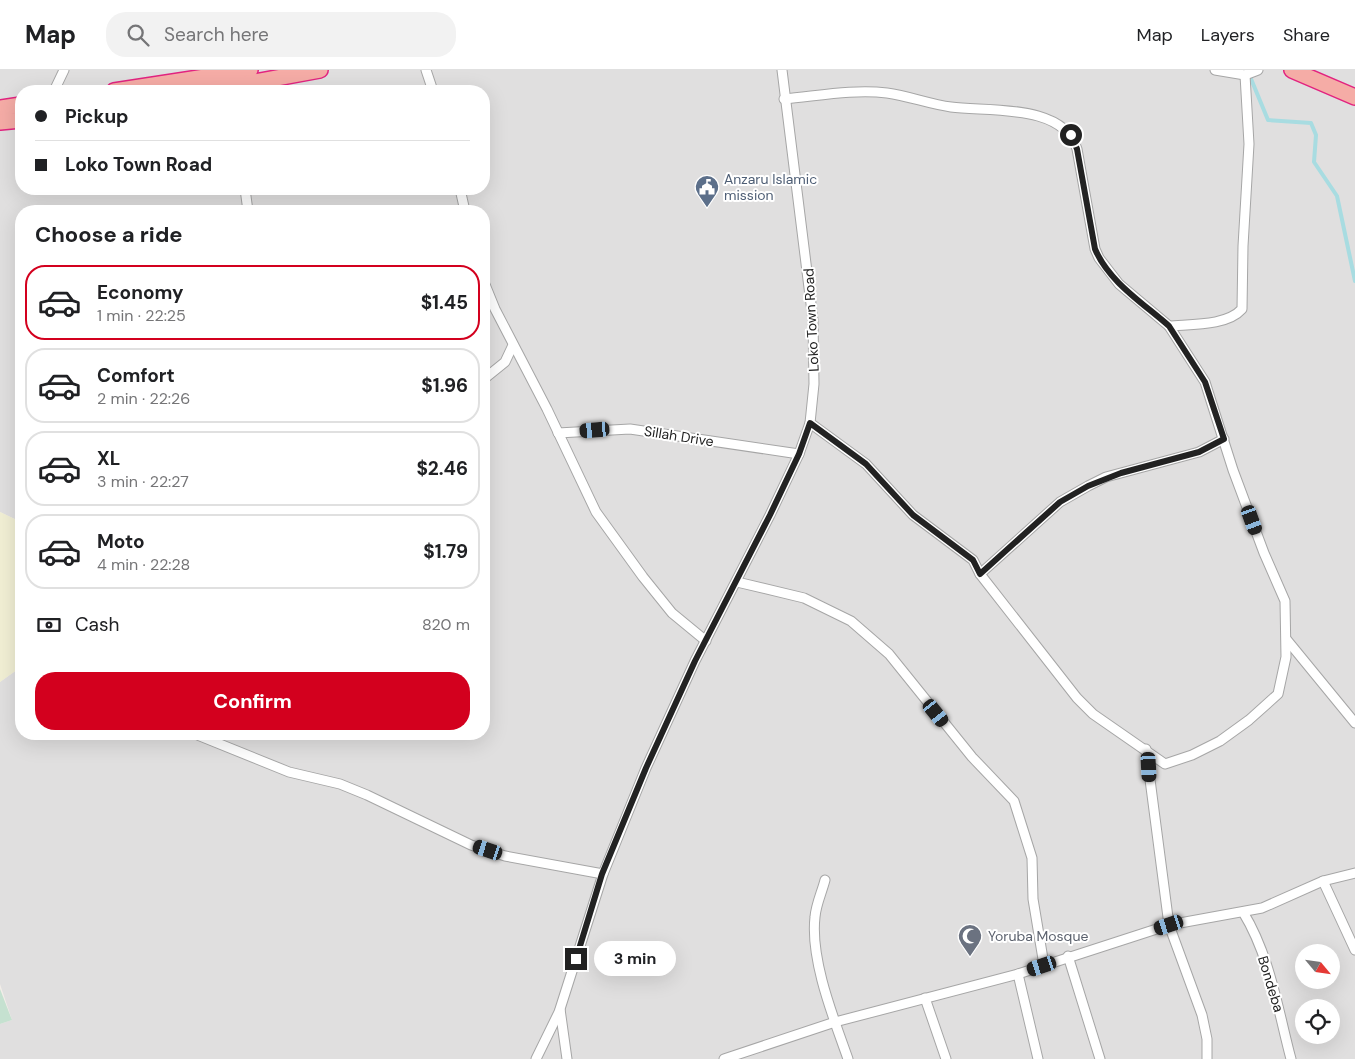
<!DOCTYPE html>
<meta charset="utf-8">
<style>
body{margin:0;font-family:"DM Sans",sans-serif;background:#f2f2f2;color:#202124;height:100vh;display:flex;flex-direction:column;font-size:19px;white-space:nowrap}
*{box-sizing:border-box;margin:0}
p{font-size:16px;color:#757577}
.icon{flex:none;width:28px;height:28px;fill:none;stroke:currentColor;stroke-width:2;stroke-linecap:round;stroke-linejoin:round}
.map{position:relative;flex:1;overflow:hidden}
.side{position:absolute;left:15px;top:135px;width:475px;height:535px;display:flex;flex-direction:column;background:#fff;border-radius:20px;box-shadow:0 5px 20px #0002}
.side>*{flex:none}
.top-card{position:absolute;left:15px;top:15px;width:475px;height:110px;border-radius:20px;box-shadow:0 5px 20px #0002;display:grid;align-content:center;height:110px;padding:0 20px;background:#fff}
.needle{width:32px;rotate:119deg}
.controls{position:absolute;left:1295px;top:874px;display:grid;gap:10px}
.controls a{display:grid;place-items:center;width:45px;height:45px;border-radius:50%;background:#fff;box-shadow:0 5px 20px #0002;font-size:25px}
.end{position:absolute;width:22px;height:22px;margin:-11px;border:6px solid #222;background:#fff;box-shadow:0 0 0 2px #fff}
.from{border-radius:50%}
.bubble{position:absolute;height:35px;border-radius:18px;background:#fff;box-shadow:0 5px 20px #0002;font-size:16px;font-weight:700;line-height:35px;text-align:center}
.car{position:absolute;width:15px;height:30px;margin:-15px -8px;border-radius:6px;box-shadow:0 0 4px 1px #0007;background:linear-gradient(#222 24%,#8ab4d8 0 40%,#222 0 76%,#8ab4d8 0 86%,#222 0)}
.top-card b{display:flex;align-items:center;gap:18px;height:48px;font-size:19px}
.top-card b+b{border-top:1px solid #e0e0e0}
.top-card i{width:12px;height:12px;background:#202124}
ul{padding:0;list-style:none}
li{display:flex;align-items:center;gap:15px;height:75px;margin:0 10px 8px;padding:0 10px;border:2px solid #e0e0e0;border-radius:20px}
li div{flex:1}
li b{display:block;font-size:19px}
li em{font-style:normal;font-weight:700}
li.selected{border-color:#d3001e}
li>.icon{width:45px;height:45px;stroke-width:1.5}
h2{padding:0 20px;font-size:22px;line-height:60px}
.pay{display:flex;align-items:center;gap:12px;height:55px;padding:0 20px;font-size:19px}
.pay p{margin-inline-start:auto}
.button{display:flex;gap:10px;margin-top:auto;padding:10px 20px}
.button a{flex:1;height:58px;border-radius:20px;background:#d3001e;color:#fff;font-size:20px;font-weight:700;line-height:58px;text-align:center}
header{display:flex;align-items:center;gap:30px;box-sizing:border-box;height:70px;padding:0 25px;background:#fff;border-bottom:1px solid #e0e0e0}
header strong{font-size:24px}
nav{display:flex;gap:28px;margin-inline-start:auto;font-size:18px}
.search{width:350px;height:45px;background:#f2f2f2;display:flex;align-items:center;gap:12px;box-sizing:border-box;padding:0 18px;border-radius:20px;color:#757577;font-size:19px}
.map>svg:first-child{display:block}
.residential{fill:#e0dfdf;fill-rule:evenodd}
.farmland{fill:#f1efd4}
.wetland{fill:#c5e1d0}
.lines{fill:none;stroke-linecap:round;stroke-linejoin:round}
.stream{stroke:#a8dce1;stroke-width:4}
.minor-casing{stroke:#a6a6a6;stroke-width:11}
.trunk-casing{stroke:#e22380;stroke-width:18}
.minor{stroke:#fff;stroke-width:9}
.trunk{stroke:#f5aca6;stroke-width:15}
.route{stroke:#222;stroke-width:6}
.labels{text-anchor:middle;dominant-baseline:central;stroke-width:4;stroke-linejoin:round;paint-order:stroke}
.service-label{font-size:14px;fill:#4e5e75;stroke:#fff;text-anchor:start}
.street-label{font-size:14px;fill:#222;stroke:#fff}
.worship-label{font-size:14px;fill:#5b616d;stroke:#fff;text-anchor:start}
</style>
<header>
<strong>Map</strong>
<div class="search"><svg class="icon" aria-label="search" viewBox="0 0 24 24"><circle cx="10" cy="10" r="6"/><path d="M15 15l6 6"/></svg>Search here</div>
<nav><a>Map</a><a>Layers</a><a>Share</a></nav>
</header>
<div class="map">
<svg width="1355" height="989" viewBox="0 0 1355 989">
<rect width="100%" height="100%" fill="#f2ede8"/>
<path class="residential" d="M0 0H1355V989H0V954L12 950 0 914V612L21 597V664H484V141H21V452L0 442ZM21 21H484V119H21ZM1304 882H1331V910H1304ZM1304 938H1331V965H1304Z"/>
<polygon class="farmland" points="0,442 21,452 21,597 0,612"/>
<polygon class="wetland" points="0,919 12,950 0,954"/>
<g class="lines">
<polyline class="stream" points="1249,4 1268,50 1311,53 1316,65 1314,92 1337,126 1355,211"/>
<g class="minor-casing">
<g id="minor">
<polyline points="426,0 433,21"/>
<polyline points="1215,0 1245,5 1258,0"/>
<polyline points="54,21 64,0"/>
<path d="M784 29C818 26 853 19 887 23 909 26 929 34 951 37 988 42 1063 33 1077 79L1095 179 1099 188 1119 214 1169 256 1205 312 1233 400 1264 483 1285 531 1286 587 1278 624 1249 650 1220 671 1192 685 1165 694 1093 644 1077 628 980 504 973 490 913 445 866 394 810 353"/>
<polyline points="245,119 248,141"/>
<polyline points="460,119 465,141"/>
<polyline points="484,212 495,239 547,339 596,442 643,507 672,543 706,571"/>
<path d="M1169 256C1191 254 1227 256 1242 239L1243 176 1249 74 1245 5"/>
<polyline points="484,309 505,292 513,275"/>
<polyline points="558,363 630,359 799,384"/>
<polyline points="980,504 1060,432 1088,416 1106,407 1199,382 1224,369"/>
<polyline points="737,512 804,528 851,551 889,584 972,687 1014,731 1032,788 1033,829 1044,895"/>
<polyline points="1287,570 1355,653"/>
<polyline points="195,664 289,702 340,714 367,725 471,775 505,786 603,804"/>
<polyline points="1146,679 1169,855 1202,945 1207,969 1207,989"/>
<path d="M825 810C822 822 816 834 815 847 810 890 834 949 848 989"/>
<polyline points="1323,811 1355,880"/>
<path d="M1243 842C1270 886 1278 940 1291 989"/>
<polyline points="1068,886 1100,989"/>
<polyline points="1018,904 1038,989"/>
<polyline points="925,928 946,989"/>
<polyline points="536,989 560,940"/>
<polyline points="567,989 560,939 603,804 646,698 695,591 770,445 799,384 810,353 814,314 813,250 782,0"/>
<polyline points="724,989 835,952 1018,904 1169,855 1262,838 1323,811 1355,803"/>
</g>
</g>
<g class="trunk-casing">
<g id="trunk">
<polyline points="1292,0 1355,27"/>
<polyline points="114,21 250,0"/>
<polyline points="206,21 320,0"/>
<polyline points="0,38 21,35"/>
<polyline points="0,52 21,50"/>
</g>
</g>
<use href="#minor" class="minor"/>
<use href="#trunk" class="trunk"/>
</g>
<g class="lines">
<path class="route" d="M576 889 602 804 646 698 695 591 770 445 799 384 810 353 866 394 913 445 973 490 980 504 1060 432 1088 416 1121 403 1199 382 1224 369 1205 312 1169 256C1143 233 1109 212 1095 179L1077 79 1071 65"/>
</g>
<defs>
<g id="civic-pin" transform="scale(1.25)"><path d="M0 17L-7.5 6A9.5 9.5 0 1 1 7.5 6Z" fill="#5c6f8a" stroke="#fff"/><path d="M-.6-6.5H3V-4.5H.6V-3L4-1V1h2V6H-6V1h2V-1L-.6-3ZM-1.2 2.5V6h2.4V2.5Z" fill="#fff"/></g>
<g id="mosque-pin" transform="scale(1.25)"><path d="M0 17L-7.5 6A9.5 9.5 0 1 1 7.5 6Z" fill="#6b7280" stroke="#fff"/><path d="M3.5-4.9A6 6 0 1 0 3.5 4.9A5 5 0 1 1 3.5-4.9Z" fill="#fff"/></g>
</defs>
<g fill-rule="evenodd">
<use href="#civic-pin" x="707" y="117"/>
<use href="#mosque-pin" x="970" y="866"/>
</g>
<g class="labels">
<g class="service-label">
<text x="724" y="109">Anzaru Islamic<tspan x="724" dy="16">mission</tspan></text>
</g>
<g class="street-label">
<text transform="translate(811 250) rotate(-93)">Loko Town Road</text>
<text transform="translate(679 366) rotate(9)">Sillah Drive</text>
<text transform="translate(1271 914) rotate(73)">Bondeba</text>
</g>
<g class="worship-label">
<text x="988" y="866">Yoruba Mosque</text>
</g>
</g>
</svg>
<div class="controls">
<a><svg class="needle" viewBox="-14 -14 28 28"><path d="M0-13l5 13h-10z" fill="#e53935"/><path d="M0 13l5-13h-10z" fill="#757577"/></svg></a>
<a><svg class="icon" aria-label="locate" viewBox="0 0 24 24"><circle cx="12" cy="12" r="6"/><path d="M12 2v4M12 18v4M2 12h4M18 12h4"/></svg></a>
</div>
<i class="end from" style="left:1071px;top:65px"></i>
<i class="end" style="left:576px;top:889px"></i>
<div class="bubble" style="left:594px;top:871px;width:82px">3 min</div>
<i class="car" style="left:595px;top:360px;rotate:265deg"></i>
<i class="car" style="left:1252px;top:450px;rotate:160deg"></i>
<i class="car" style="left:936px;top:643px;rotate:141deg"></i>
<i class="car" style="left:1149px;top:697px;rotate:177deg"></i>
<i class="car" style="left:488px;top:780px;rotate:288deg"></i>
<i class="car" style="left:1169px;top:855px;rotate:252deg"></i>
<i class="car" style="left:1042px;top:896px;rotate:252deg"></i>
<div class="top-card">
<b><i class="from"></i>Pickup</b>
<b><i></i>Loko Town Road</b>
</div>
<section class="side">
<h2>Choose a ride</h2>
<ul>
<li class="selected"><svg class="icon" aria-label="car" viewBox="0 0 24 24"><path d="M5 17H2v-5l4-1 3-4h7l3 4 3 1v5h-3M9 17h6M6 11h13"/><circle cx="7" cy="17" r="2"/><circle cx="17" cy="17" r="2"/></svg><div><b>Economy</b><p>1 min · 22:25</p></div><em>$1.45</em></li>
<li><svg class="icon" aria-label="car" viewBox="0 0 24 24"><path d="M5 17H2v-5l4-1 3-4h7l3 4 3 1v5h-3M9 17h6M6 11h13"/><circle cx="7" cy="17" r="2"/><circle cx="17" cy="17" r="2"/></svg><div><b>Comfort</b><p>2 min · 22:26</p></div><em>$1.96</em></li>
<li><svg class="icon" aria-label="car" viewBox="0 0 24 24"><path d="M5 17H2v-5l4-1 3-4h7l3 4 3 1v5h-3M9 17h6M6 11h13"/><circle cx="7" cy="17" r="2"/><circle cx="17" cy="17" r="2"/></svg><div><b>XL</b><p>3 min · 22:27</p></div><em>$2.46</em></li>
<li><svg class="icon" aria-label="car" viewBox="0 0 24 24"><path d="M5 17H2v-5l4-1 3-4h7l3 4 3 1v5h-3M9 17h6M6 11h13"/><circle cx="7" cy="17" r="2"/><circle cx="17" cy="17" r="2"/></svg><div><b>Moto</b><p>4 min · 22:28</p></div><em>$1.79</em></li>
</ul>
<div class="pay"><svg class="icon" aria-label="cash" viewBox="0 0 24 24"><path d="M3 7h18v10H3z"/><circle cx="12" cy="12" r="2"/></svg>Cash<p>820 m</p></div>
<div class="button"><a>Confirm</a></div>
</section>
</div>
